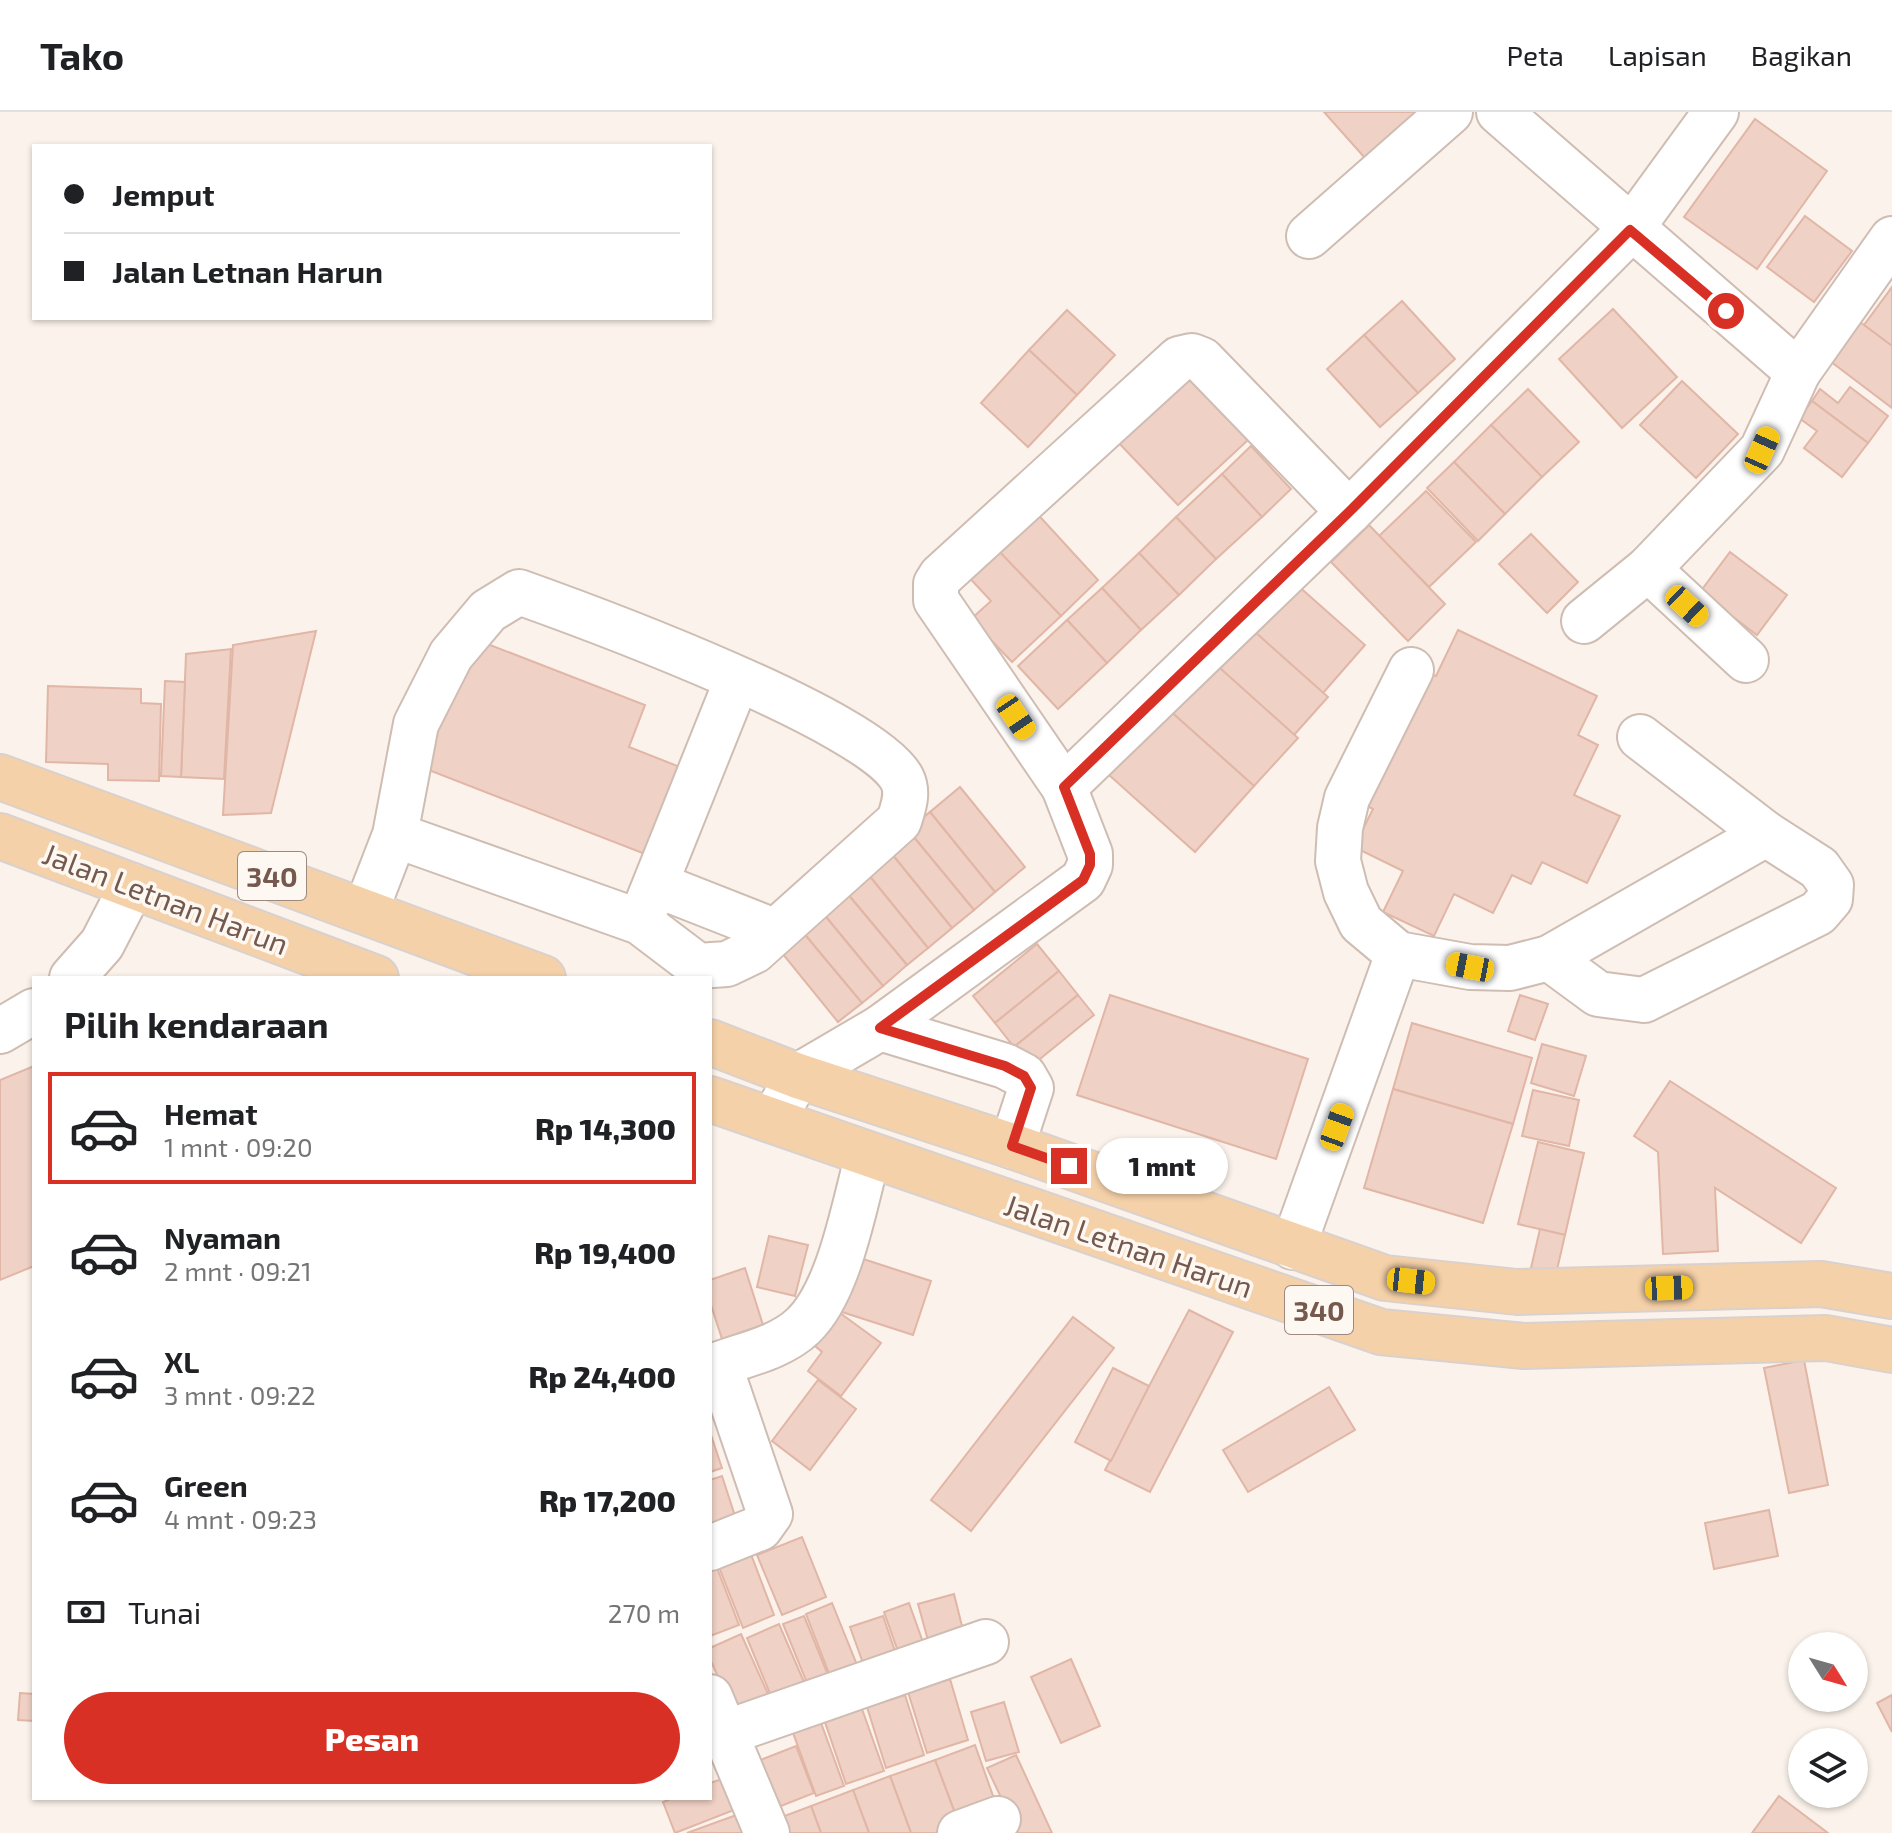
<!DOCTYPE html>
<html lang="id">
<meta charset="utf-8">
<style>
body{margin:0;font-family:"Exo 2",sans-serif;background:#f2f2f2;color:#202124;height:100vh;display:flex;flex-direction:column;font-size:30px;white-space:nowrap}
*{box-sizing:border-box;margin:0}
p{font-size:26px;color:#757577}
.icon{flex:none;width:44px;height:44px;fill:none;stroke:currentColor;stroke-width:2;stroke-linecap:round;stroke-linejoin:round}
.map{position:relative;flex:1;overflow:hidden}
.panel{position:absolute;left:32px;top:864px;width:680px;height:824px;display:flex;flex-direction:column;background:#fff;border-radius:0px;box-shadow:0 2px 6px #0004}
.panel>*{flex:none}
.top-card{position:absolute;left:32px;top:32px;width:680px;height:176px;border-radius:0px;box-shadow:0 2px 6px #0004;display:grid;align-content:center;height:176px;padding:0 32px;background:#fff}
.needle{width:52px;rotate:127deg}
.buttons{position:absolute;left:1788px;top:1520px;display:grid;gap:16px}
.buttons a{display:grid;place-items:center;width:80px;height:80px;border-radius:50%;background:#fff;box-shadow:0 2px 6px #0004;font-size:40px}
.end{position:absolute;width:36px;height:36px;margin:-18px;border:10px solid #d93025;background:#fff;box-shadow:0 0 0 4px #fff}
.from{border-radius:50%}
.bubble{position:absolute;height:56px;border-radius:28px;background:#fff;box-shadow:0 2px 6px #0004;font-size:26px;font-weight:800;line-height:56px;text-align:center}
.car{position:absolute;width:24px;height:48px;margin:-24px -12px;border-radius:10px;box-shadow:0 0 6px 2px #0007;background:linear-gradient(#f5c518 24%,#345 0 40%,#f5c518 0 76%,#345 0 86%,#f5c518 0)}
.top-card b{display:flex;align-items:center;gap:28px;height:76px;font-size:30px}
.top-card b+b{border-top:2px solid #e0e0e0}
.top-card i{width:20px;height:20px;background:#202124}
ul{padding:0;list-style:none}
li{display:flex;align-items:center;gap:24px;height:112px;margin:0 16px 12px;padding:0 16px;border:4px solid transparent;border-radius:0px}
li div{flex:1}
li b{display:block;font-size:30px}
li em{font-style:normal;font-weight:800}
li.selected{border-color:#d93025}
li>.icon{width:72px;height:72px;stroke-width:1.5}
h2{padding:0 32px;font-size:36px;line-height:96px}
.pay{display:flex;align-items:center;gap:20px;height:88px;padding:0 32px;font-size:30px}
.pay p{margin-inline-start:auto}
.action{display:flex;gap:16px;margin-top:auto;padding:16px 32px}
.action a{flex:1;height:92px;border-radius:48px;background:#d93025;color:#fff;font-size:32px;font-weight:800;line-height:92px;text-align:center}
header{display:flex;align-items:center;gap:48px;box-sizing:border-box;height:112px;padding:0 40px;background:#fff;border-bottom:2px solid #e0e0e0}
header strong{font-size:38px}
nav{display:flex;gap:44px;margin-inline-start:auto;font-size:28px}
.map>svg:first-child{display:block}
.building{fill:#efd1c5;stroke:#e1b6a6;stroke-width:2}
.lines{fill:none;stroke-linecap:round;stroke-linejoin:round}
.minor-casing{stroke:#cfbdb3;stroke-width:48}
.major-casing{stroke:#d8d1ce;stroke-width:48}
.minor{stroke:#fff;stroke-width:44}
.major{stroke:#f5d1a9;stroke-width:44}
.route{stroke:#d93025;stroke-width:10}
.labels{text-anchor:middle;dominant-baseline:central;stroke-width:7;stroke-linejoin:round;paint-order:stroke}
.shield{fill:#fef8f2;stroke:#9e8980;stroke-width:2}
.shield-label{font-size:28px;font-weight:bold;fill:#75594f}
.street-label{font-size:30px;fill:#75594f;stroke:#fef8f2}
</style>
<header>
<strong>Tako</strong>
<nav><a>Peta</a><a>Lapisan</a><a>Bagikan</a></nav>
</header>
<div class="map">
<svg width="1892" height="1721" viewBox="0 0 1892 1721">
<rect width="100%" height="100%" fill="#fbf3eb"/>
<g class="building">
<polygon points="1324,0 1419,0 1372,54"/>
<polygon points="1755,7 1827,59 1757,157 1684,105"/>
<polygon points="1805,104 1852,139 1814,190 1767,155"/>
<polygon points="1892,175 1892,234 1864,213"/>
<polygon points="1402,189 1455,247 1418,281 1364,223"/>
<polygon points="1613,197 1677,265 1622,316 1559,247"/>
<polygon points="1067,198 1115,243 1077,283 1029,238"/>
<polygon points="1860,210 1892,234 1892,296 1830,249"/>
<polygon points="1364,223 1418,281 1380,315 1327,257"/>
<polygon points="1029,238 1077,283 1028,335 981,291"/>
<polygon points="1187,262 1248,328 1178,393 1116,328"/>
<polygon points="1682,269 1738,322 1696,366 1640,313"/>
<polygon points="1850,275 1888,304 1868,331 1812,289 1820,277 1838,291"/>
<polygon points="1528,277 1579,330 1542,365 1491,313"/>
<polygon points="1812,289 1868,331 1842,365 1804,336 1817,319 1799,306"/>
<polygon points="1491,313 1542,365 1505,402 1454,350"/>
<polygon points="1251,334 1291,377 1262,405 1222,362"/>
<polygon points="1454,350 1505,402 1478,429 1427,376"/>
<polygon points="1222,362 1262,405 1216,447 1176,405"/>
<polygon points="1426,379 1476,430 1429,475 1379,424"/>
<polygon points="1032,396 1098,468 1061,504 993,433"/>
<polygon points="1176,405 1216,447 1179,483 1139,441"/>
<polygon points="1369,413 1445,492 1408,529 1331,450"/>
<polygon points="1531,422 1578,470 1547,501 1499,452"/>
<polygon points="993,433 1061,504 1012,550 971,507 991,489 964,460"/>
<polygon points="1730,440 1787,483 1757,523 1700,480"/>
<polygon points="1139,441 1179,483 1141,518 1102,476"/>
<polygon points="1296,472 1365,533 1323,581 1254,520"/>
<polygon points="1102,476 1141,518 1107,551 1067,508"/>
<polygon points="1067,508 1107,551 1058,597 1018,554"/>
<polygon points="1245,511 1328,585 1294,623 1212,549"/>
<polygon points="1458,518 1597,584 1578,623 1598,633 1574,683 1620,704 1587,771 1542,750 1531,772 1512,763 1493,801 1454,782 1434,824 1383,800 1403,759 1354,735 1373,697 1356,688 1419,557 1436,564"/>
<polygon points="316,519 271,701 223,703 233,533"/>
<polygon points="472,526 645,593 629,635 680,655 645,742 421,655"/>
<polygon points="231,537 224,667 181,665 186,542"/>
<polygon points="1212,549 1298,626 1254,674 1168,597"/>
<polygon points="165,569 185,570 181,665 161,664"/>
<polygon points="48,574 141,577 141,591 161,592 159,669 108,668 108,652 46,650"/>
<polygon points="1168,597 1254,674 1195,740 1109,663"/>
<polygon points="960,675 1025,755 995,780 930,700"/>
<polygon points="930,700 995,780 974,798 908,718"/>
<polygon points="908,718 974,798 952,816 887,736"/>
<polygon points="887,736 952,816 928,836 863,756"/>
<polygon points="863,756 928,836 907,853 841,774"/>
<polygon points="841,774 907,853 883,874 817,794"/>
<polygon points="817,794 883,874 862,891 796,812"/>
<polygon points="796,812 862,891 838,910 773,830"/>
<polygon points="1037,832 1059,859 995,911 973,884"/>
<polygon points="1059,859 1078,883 1014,935 995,911"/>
<polygon points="1078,883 1094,903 1030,955 1014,935"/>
<polygon points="1110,883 1308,947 1276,1047 1077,983"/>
<polygon points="1520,883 1548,892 1535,928 1508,919"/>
<polygon points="1412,911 1532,946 1513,1012 1393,977"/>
<polygon points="1542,932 1586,944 1574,984 1531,971"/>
<polygon points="34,954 34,1154 0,1168 0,968"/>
<polygon points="1670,969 1836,1076 1801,1131 1715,1076 1718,1139 1663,1142 1658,1040 1634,1024"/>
<polygon points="1393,977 1513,1012 1483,1111 1364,1076"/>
<polygon points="1533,978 1579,988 1569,1034 1522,1024"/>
<polygon points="1538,1030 1584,1041 1565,1123 1518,1112"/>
<polygon points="1540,1117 1565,1123 1556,1162 1531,1156"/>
<polygon points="769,1124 808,1133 795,1184 757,1175"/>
<polygon points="857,1145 931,1169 913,1223 839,1199"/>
<polygon points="745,1156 763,1213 722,1227 710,1190 710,1168"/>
<polygon points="1189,1198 1233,1220 1150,1380 1105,1358"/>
<polygon points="840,1201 881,1231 841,1284 808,1259 822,1240 815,1234"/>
<polygon points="1073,1205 1114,1236 971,1419 931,1388"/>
<polygon points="1804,1248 1828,1373 1789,1381 1764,1256"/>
<polygon points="1113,1256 1149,1274 1111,1349 1075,1330"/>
<polygon points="818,1268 856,1297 810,1358 772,1329"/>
<polygon points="1329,1275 1355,1318 1248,1380 1223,1338"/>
<polygon points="710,1320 722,1356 710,1360"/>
<polygon points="722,1364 736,1407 710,1415 710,1368"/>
<polygon points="1769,1398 1778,1444 1714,1457 1705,1411"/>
<polygon points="802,1425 826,1485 782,1503 757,1443"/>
<polygon points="749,1437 774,1503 743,1516 717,1450"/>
<polygon points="717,1456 739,1513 710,1524 710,1458"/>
<polygon points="954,1482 964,1522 929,1532 918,1492"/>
<polygon points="832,1491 857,1553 830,1564 806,1502"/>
<polygon points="909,1491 925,1536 900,1545 884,1500"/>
<polygon points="804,1504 828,1563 807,1571 783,1512"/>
<polygon points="883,1504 896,1542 864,1554 850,1515"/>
<polygon points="779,1512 804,1570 771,1584 747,1526"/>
<polygon points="741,1522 768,1582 733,1598 710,1547 710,1536"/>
<polygon points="1071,1547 1100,1614 1061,1631 1031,1565"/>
<polygon points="950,1567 968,1628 927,1641 908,1580"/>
<polygon points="20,1581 34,1582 34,1609 18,1608"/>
<polygon points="905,1583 924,1643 886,1656 867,1595"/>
<polygon points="1892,1583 1892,1620 1877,1591"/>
<polygon points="1004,1590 1019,1640 986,1649 971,1600"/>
<polygon points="862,1597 884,1659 846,1672 825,1610"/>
<polygon points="820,1608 844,1674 816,1684 792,1618"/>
<polygon points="975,1633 998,1698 959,1712 935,1648"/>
<polygon points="796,1634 814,1681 776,1696 758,1649"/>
<polygon points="1016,1643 1052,1721 1018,1721 987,1656"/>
<polygon points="935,1648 959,1712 936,1721 911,1721 890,1664"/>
<polygon points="890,1664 911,1721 869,1721 853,1678"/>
<polygon points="722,1667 734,1698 675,1721 663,1690 673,1686 710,1686 710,1671"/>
<polygon points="853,1678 869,1721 821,1721 811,1694"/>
<polygon points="1779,1684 1828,1721 1752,1721"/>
<polygon points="811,1694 821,1721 784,1721 779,1706"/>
<polygon points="739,1702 746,1721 687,1721"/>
</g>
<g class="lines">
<g class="minor-casing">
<g id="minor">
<polyline points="1499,0 1798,260"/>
<polyline points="1309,124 1450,0"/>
<polyline points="1648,457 1746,548"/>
<polyline points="1584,509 1648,457 1762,338 1798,260 1892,127"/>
<polyline points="1411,558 1347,686 1340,716 1338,749 1346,780 1361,811 1398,842 1470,855 1510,856 1549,846 1766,722"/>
<polyline points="1064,675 936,488 936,472 941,464 1179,247 1192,244 1202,248 1349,400"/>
<polyline points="657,773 774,819"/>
<path d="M366 798 395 723 640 810 698 854 727 852 754 839 899 709C903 696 909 681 902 667 872 609 589 505 519 480L488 499 451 543 416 612 395 723"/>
<polyline points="640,810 737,568"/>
<polyline points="1549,846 1598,882 1644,888 1818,801 1830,787 1831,773 1819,756 1766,722 1640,625"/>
<polyline points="72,866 102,832 132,774"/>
<polyline points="880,916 1005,954 1024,964 1031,976 1012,1034"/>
<polyline points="0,919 34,899"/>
<polyline points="773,1008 798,964 880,916 1083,768 1090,753 1090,742 1064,675 1349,400 1630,118 1716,0"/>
<polyline points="1293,1135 1398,842"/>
<path d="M710 1436 760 1416 770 1402 719 1252C747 1242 781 1235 803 1214 840 1179 854 1093 868 1043"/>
<polyline points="710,1585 767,1721"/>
<polyline points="725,1621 986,1530"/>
<polyline points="960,1721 998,1707"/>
</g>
</g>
<g class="major-casing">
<g id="major">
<polyline points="0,665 543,866"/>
<polyline points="0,724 376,866"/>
<polyline points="710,930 798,964 1012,1034 1385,1166 1517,1180 1821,1172 1892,1184"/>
<polyline points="710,987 1381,1220 1524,1234 1826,1226 1892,1238"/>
</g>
</g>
<use href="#minor" class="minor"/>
<use href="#major" class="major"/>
</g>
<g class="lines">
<polyline class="route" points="1069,1054 1012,1034 1031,976 1024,964 1005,954 880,916 1083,768 1090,753 1090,742 1064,675 1349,400 1630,118 1726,199"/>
</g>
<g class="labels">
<g class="shield">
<rect x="238" y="740" width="68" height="48" rx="6"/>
<rect x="1285" y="1174" width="68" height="48" rx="6"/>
</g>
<g class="shield-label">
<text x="272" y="764">340</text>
<text x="1319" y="1198">340</text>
</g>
<g class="street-label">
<text transform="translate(166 786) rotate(21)">Jalan Letnan Harun</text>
<text transform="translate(1129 1133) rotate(19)">Jalan Letnan Harun</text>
</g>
</g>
</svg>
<div class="buttons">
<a><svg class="needle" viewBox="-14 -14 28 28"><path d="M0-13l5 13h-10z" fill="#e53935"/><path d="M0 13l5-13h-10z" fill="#757577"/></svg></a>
<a><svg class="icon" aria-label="layers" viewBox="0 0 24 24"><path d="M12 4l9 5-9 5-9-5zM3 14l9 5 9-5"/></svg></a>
</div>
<i class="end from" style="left:1726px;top:199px"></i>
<i class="end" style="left:1069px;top:1054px"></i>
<div class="bubble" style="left:1096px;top:1026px;width:132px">1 mnt</div>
<i class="car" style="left:1762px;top:338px;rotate:24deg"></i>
<i class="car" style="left:1687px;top:494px;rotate:133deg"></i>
<i class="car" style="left:1016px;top:605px;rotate:146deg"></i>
<i class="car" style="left:1470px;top:855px;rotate:281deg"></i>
<i class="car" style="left:1337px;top:1015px;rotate:20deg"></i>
<i class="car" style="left:1411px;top:1169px;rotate:96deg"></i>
<i class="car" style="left:1669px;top:1176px;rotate:88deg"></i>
<div class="top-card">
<b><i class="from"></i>Jemput</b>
<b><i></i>Jalan Letnan Harun</b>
</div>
<section class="panel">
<h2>Pilih kendaraan</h2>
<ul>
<li class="selected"><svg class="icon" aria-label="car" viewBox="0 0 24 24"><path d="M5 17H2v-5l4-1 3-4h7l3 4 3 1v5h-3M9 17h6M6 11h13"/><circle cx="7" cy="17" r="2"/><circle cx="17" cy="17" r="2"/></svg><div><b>Hemat</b><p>1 mnt · 09:20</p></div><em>Rp 14,300</em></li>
<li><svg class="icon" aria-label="car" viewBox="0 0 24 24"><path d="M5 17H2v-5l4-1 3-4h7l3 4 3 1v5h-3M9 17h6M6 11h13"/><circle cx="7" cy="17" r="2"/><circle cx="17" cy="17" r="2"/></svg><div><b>Nyaman</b><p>2 mnt · 09:21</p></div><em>Rp 19,400</em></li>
<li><svg class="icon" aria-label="car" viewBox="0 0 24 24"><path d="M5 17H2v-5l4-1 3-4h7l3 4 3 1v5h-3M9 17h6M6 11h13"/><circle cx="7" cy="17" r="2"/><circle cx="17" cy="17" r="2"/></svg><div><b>XL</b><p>3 mnt · 09:22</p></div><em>Rp 24,400</em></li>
<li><svg class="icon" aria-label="car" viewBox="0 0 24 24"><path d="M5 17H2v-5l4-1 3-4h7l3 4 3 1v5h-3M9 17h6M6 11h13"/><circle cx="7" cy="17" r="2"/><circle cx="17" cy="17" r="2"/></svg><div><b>Green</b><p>4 mnt · 09:23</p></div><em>Rp 17,200</em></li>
</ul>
<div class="pay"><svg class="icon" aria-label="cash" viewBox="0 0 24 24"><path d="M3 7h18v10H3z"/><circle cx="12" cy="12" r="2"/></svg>Tunai<p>270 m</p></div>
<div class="action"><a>Pesan</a></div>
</section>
</div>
